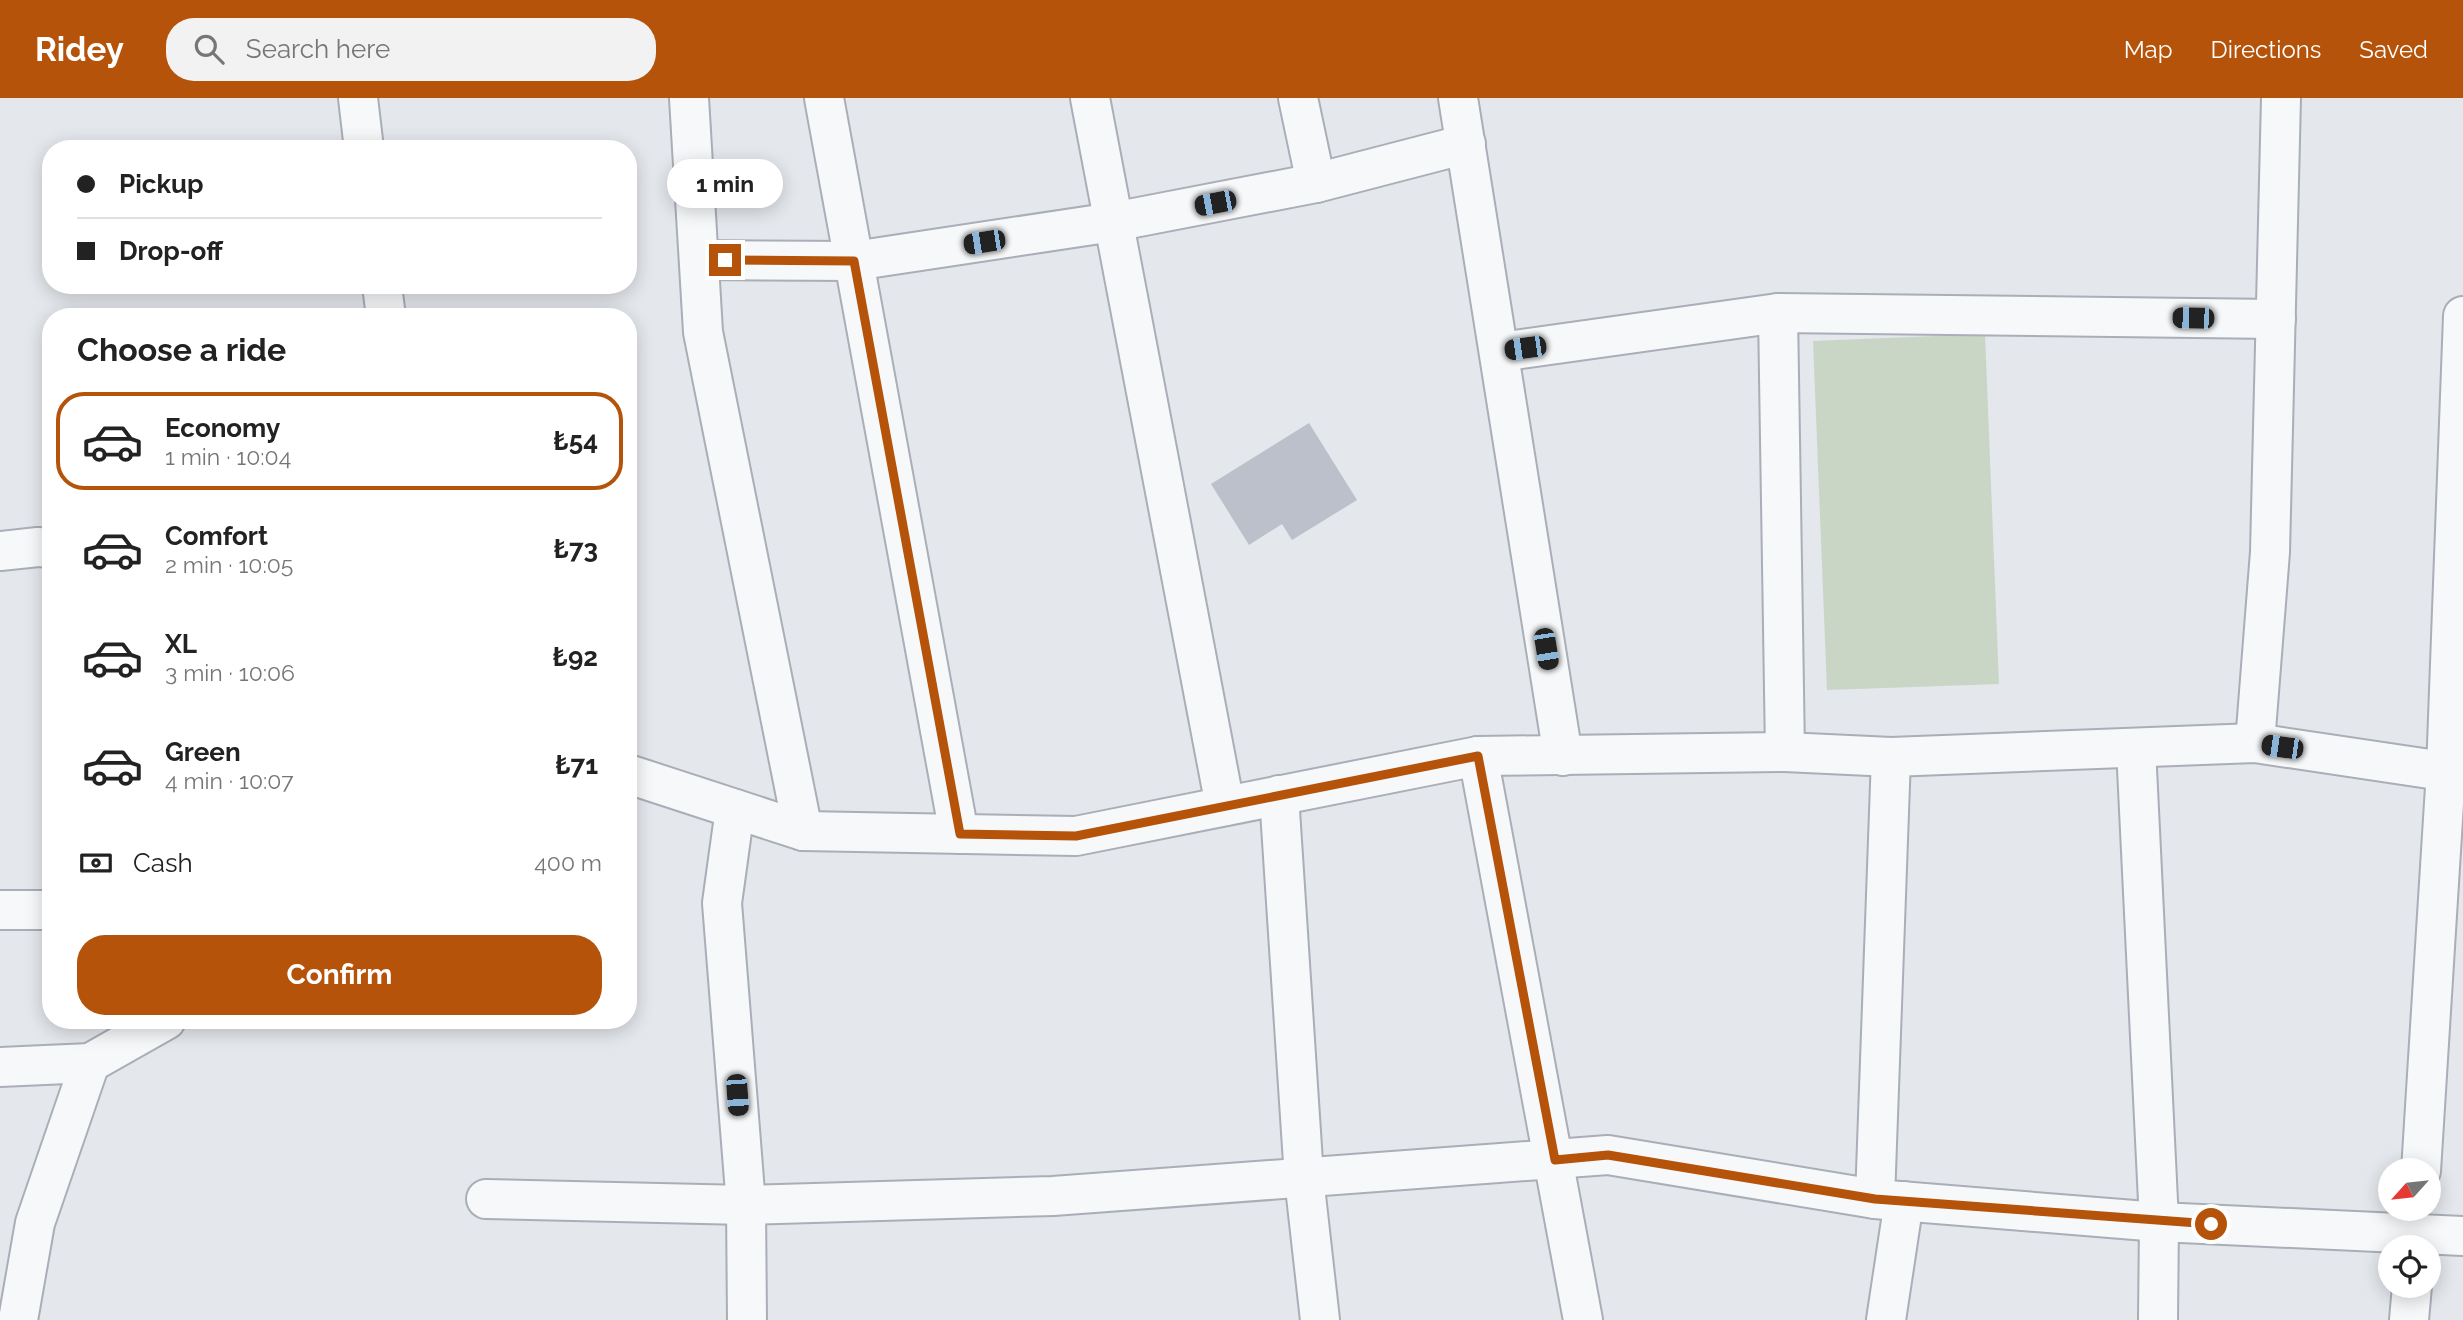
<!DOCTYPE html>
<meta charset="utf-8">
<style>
body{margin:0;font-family:Raleway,sans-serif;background:#f2f2f2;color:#222;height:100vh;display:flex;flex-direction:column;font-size:26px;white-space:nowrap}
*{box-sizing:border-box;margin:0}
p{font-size:23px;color:#767676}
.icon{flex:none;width:38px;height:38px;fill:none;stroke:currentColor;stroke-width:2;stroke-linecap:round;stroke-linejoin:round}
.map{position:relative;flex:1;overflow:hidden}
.drawer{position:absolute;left:42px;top:210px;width:595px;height:721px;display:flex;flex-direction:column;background:#fff;border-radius:28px;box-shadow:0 4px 18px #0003}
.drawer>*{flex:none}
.hud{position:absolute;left:42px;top:42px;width:595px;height:154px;border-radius:28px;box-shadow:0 4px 18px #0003;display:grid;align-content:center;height:154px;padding:0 35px;background:#fff}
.needle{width:46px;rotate:243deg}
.tools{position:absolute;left:2378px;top:1060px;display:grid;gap:14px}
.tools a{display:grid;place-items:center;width:63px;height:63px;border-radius:50%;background:#fff;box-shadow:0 4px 18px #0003;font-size:35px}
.end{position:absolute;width:32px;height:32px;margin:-16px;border:9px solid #b45309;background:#fff;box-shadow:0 0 0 4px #fff}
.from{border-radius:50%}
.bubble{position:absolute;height:49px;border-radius:24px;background:#fff;box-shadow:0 4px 18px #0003;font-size:23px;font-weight:700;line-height:49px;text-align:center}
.car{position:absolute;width:21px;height:42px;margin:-21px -10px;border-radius:9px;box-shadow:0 0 5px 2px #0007;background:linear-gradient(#222 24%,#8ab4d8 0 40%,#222 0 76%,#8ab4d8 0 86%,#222 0)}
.hud b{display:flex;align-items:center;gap:24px;height:66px;font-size:26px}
.hud b+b{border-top:2px solid #e0e0e0}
.hud i{width:18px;height:18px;background:#222}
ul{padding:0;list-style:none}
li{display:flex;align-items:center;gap:21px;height:98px;margin:0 14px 10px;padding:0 21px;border:4px solid transparent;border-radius:28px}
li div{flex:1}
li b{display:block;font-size:26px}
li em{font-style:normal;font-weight:700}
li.on{border-color:#b45309}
li>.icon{width:63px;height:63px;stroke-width:1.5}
h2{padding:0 35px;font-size:32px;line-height:84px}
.pay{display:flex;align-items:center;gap:18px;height:77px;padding:0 35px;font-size:26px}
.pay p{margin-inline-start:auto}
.cta{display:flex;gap:14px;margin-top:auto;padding:14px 35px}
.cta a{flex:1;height:80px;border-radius:28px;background:#b45309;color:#fff;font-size:28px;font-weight:700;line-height:80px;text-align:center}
header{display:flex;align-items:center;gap:42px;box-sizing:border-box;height:98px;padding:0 35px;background:#b45309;color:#fff}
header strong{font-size:33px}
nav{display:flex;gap:38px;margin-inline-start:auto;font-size:24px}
.search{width:490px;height:63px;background:#f2f2f2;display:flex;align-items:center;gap:18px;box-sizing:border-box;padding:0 24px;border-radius:28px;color:#767676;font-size:26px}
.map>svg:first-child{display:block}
.green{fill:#c9d6c5}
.building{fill:#bbc0ca}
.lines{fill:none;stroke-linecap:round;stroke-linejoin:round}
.minor-casing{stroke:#a9aeb7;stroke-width:42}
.tertiary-casing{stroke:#a9aeb7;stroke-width:42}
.minor{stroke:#f7f8fa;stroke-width:38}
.tertiary{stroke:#f7f8fa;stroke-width:38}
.route{stroke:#b45309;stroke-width:9}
</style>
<header>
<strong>Ridey</strong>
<div class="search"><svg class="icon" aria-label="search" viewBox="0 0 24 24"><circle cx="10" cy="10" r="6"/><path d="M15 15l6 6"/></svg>Search here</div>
<nav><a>Map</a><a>Directions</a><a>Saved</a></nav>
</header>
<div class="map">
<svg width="2463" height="1222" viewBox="0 0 2463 1222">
<rect width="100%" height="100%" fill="#e4e7ec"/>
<polygon class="green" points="1985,236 1999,586 1827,592 1813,243"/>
<polygon class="building" points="1309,325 1357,402 1292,442 1282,426 1249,447 1211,386"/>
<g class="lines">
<g class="minor-casing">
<g id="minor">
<polyline points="358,0 364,51"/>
<polyline points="689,0 703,234 803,733"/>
<polyline points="824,0 959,736"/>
<polyline points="1090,0 1225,708"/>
<polyline points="1298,0 1316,85"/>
<polyline points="1458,0 1563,658"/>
<polyline points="699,162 854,163 1113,124 1316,85 1466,46"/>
<polyline points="382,187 386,219"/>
<polyline points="1778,215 1785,654"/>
<polyline points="1500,254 1778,215 2276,221"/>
<polyline points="0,453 38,449 51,450"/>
<polyline points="2255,645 2270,454 2281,0"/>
<polyline points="2136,650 2159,1124 2158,1222"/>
<polyline points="1478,658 1583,1222"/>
<polyline points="1279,697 1304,1080 1320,1222"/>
<polyline points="735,711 722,805 746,1107 747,1222"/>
<polyline points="0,812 51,812"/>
<polyline points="2421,1073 2446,673 2463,218"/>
<polyline points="486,1101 746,1107 1053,1098 1608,1057 1875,1101 2159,1124 2463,1138"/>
<polyline points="1875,1101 1891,659"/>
<polyline points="18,1222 35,1125 90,965"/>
<polyline points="1886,1222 1904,1103"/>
<polyline points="2409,1222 2412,1188"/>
</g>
</g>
<g class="tertiary-casing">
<g id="tertiary">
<polyline points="628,676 803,733 1076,738 1478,658 1785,654 1891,659 2255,645 2463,676"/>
<polyline points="0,969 90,965 166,922"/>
</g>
</g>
<use href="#minor" class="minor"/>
<use href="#tertiary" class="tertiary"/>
</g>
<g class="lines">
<polyline class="route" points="725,162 854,163 960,736 1076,738 1478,658 1555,1062 1608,1057 1875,1101 2211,1126"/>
</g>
</svg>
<div class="tools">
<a><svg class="needle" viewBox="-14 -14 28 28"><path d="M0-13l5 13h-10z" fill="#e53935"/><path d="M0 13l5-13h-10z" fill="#767676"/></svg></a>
<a><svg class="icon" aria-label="locate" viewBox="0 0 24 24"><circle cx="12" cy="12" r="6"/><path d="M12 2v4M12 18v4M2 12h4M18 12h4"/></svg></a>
</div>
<i class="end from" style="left:2211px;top:1126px"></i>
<i class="end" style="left:725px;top:162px"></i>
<div class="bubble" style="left:667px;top:61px;width:116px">1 min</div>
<i class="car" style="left:1215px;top:105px;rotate:259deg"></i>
<i class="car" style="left:984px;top:144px;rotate:261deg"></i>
<i class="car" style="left:2193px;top:220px;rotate:271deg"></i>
<i class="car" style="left:1525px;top:250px;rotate:262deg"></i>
<i class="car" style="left:1546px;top:551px;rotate:171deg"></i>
<i class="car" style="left:2282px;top:649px;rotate:278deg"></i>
<i class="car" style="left:737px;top:997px;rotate:176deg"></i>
<div class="hud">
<b><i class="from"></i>Pickup</b>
<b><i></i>Drop-off</b>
</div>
<section class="drawer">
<h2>Choose a ride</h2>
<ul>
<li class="on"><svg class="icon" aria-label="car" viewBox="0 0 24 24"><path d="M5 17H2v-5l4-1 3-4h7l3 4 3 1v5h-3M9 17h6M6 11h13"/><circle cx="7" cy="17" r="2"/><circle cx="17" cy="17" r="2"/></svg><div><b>Economy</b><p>1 min · 10:04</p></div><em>₺54</em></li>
<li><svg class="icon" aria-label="car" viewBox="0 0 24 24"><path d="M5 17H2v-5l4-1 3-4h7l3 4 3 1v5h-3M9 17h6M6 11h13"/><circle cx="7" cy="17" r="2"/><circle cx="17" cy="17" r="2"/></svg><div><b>Comfort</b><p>2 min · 10:05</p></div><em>₺73</em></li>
<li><svg class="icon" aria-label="car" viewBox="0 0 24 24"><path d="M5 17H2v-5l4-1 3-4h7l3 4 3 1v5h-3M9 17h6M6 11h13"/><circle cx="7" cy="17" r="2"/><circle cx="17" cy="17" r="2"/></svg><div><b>XL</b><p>3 min · 10:06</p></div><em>₺92</em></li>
<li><svg class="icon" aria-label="car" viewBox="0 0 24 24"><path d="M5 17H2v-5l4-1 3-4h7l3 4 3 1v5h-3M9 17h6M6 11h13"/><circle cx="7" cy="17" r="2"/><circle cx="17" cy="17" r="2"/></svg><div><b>Green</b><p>4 min · 10:07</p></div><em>₺71</em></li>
</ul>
<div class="pay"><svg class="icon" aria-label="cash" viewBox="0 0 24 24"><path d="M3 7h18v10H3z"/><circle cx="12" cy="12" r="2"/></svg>Cash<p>400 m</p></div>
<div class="cta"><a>Confirm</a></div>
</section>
</div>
